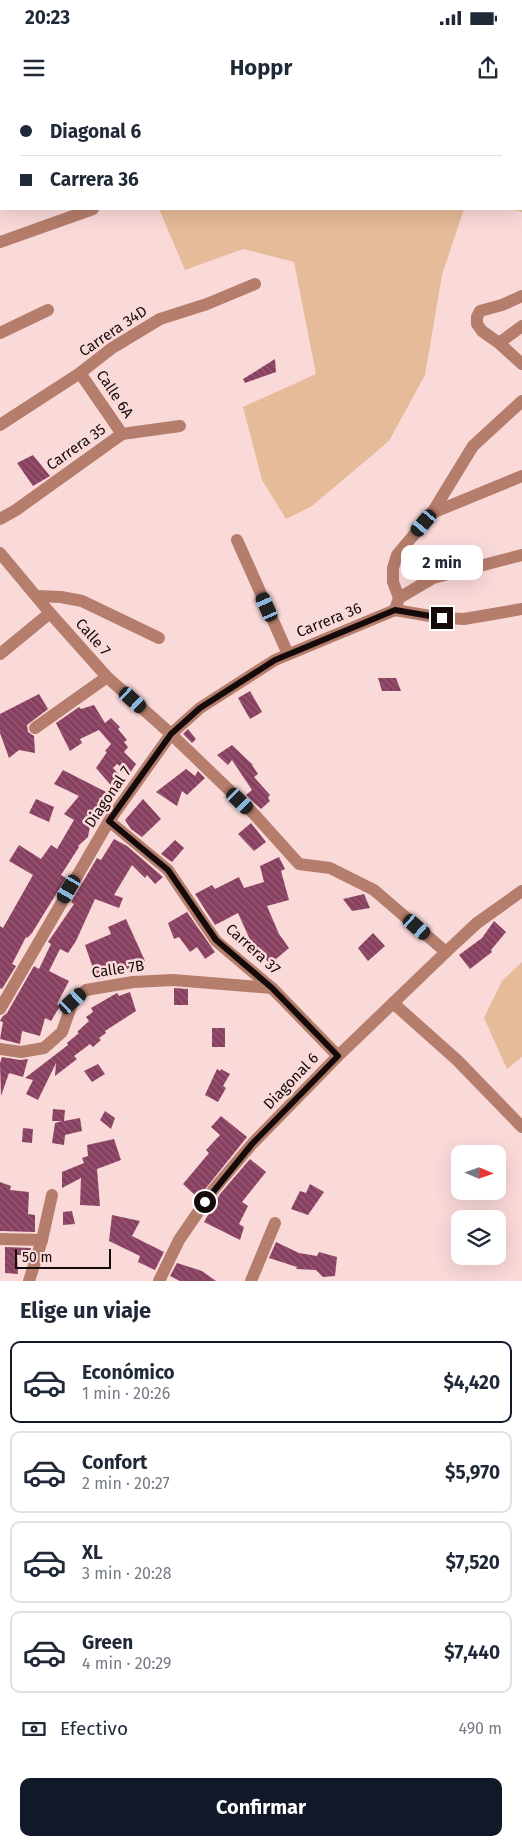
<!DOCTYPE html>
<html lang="es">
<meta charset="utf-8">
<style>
body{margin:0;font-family:"Fira Sans",sans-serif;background:#f6f6f7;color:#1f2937;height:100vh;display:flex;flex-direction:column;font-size:19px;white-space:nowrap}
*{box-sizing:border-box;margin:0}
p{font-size:16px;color:#747a83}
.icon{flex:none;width:28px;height:28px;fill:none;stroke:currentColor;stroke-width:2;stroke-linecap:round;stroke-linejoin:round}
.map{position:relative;height:1181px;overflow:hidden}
.details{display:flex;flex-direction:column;background:#fff;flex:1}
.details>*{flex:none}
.hud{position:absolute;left:0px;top:0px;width:522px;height:110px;box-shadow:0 5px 20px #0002;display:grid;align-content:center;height:110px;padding:0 20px;background:#fff}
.needle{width:32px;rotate:92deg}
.tools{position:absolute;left:451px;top:1045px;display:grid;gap:10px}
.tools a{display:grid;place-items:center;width:55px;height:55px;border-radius:10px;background:#fff;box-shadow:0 5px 20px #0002;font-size:25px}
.scale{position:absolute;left:15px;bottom:12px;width:96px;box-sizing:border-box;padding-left:5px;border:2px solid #150b0b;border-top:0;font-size:14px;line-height:18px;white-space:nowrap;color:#150b0b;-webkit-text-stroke:4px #fad9d9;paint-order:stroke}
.end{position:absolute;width:22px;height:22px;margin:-11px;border:6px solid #150b0b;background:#fff;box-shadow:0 0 0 2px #fff}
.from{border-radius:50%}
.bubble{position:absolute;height:35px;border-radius:10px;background:#fff;box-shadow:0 5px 20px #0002;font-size:16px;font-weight:700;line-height:35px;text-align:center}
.car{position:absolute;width:15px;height:30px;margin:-15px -8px;border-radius:6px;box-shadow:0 0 4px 1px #0007;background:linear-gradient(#222 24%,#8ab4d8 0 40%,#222 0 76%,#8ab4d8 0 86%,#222 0)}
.hud b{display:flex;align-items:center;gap:18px;height:48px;font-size:19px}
.hud b+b{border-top:1px solid #e0e1e3}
.hud i{width:12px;height:12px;background:#1f2937}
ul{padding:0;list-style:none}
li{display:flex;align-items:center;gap:15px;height:82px;margin:0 10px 8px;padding:0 10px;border:2px solid #e0e1e3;border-radius:10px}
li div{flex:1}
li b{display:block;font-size:19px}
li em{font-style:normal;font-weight:700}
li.current{border-color:#111827}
li>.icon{width:45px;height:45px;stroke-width:1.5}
h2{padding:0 20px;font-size:22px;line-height:60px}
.pay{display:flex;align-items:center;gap:12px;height:55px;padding:0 20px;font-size:19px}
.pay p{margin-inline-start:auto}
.primary-button{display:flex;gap:10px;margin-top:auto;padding:10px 20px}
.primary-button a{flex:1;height:58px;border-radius:10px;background:#111827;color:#fff;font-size:20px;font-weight:700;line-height:58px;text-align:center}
.status{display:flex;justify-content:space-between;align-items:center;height:35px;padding:0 25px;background:#fff;direction:ltr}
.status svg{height:14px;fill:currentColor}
header{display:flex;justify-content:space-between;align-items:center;height:65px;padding:0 20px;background:#fff;font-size:22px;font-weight:700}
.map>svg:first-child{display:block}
.green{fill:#e5bb99}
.building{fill:url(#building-back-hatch)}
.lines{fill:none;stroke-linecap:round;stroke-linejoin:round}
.street{stroke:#b57d6b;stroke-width:12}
.route{stroke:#150b0b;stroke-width:6}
.labels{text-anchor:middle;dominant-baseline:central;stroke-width:5;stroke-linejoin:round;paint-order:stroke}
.street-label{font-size:15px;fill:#150b0b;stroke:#fad9d9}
</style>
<div class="status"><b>20:23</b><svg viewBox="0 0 49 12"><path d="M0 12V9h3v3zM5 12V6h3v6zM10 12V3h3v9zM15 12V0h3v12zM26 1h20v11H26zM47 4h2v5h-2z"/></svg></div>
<header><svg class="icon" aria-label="menu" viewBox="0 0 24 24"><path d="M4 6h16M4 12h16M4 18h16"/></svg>Hoppr<svg class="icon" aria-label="share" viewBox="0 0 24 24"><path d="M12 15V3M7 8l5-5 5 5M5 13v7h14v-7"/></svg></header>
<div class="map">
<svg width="522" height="1181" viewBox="0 0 522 1181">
<defs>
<pattern id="building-back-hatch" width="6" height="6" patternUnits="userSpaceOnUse" patternTransform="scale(1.25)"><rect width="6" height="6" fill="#883f60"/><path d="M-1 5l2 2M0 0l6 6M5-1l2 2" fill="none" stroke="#945d76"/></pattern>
</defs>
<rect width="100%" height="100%" fill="#fad9d9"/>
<g class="green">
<polygon points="109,0 522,0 522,112 511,109 521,109 521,1 107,1"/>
<polygon points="159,109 464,109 442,175 425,275 389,341 312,406 286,419 262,380 243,307 316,274 294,162 243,149 185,170"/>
<polygon points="522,862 522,957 507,969 484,918 502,881"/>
</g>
<g class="building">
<polygon points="275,259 276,272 245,283 243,279"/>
<polygon points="33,355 50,376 33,386 17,363"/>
<polygon points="378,578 396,578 401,591 382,591"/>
<polygon points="250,591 262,612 250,619 238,598"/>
<polygon points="39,594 48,609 27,625 28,632 34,636 35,653 19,650 9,658 0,633 0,614"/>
<polygon points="94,605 105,623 111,618 120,627 118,629 127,640 124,642 128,647 124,652 136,664 130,673 117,664 113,668 123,678 115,690 96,668 107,652 105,651 111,644 99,630 80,639 82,643 70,651 56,623 79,607 81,609"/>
<polygon points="188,629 196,639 192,643 183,634"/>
<polygon points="232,645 253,665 252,665 258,674 254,677 270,695 268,698 270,701 261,709 246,695 252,690 232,660 228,665 217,655"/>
<polygon points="186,669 195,676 198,671 205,678 187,695 182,691 177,706 156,692"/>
<polygon points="63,670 112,695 104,712 101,709 90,726 88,737 78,746 79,747 61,775 66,778 32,833 27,838 26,837 12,864 16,866 2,889 0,888 0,826 3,828 33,775 9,761 19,745 41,759 51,745 57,749 74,720 64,714 79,696 54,684"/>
<polygon points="36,699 54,707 49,722 29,713"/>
<polygon points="143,699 161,719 142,737 131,729 125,720"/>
<polygon points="251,723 266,742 254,751 238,734"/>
<polygon points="114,739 127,746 163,777 155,784 147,775 145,778 132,765 114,795 123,798 119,808 95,799 76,841 68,853 60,849 49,871 69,881 57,904 60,906 51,921 45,918 40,936 22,931 20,944 0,939 3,922 0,921 2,917 7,913 34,866 39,869 51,844 48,842 74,804 71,802 97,758 101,760"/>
<polygon points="175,740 184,748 172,762 161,754"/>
<polygon points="279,757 285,769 281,771 289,800 267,806 279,834 289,848 270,864 259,852 249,844 251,842 238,813 215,825 195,794 212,785 215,789 239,777 244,788 264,782 260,766"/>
<polygon points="364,794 370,808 352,811 343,799"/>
<polygon points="187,812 215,852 205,859 197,847 190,852 179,837 174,839 168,823"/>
<polygon points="126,819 145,861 127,869 126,866 106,875 107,877 97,880 85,845 111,834 108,827"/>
<polygon points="494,821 506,832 491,850 492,852 470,869 459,855 482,838"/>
<polygon points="373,833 385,846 368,861 358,848"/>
<polygon points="174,888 188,889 188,905 174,905"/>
<polygon points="130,892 136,911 105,931 106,933 99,938 101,940 93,947 90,944 74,956 77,959 55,976 56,963 38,1000 26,994 33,980 25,978 68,945 67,943 79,933 77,932 89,921 86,917 93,912 91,908 117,893 119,896"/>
<rect x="212" y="928" width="13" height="19"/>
<polygon points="2,957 20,960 28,959 23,977 9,973 1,996 0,963"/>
<polygon points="98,964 105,974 92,982 84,971"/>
<polygon points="217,969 220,971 221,969 230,974 223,986 226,988 218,1002 205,995"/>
<polygon points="53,1009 65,1010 64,1021 80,1018 82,1031 65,1035 64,1045 52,1043 55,1023 62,1021 52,1021"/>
<polygon points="105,1011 115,1018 111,1029 100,1020"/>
<polygon points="221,1016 247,1037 198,1098 183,1084 209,1053 206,1050 220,1035 211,1027"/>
<polygon points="23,1028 33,1029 32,1043 22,1042"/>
<polygon points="114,1039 121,1060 97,1069 100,1106 80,1105 81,1078 62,1088 62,1072 84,1063 82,1058 88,1056 87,1045"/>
<polygon points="250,1059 266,1072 242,1102 248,1106 239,1124 244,1127 240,1140 204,1122 220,1094"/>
<polygon points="0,1082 11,1086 10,1090 29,1092 28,1114 35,1115 35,1132 0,1131"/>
<polygon points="310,1084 324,1092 308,1115 291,1109 300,1091 306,1093"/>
<polygon points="72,1111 75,1124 63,1125 63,1112"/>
<polygon points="112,1115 140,1121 132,1136 164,1152 155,1170 138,1162 140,1156 109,1141"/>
<polygon points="276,1142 299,1153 317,1156 319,1152 337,1157 335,1176 323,1177 316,1170 296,1169 297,1167 269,1158"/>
<polygon points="5,1147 31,1148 29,1155 17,1155 18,1174 5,1173"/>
<polygon points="177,1163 202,1171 216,1181 180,1181 170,1176"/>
</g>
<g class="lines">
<g class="street">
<polyline points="45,1 47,0"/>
<polyline points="0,30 1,29"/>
<polyline points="0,142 93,109"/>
<polyline points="522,196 502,205 480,211 477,217 477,224 482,231 499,243 522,264"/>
<polyline points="0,233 48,210"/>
<polyline points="499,243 522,226"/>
<polyline points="80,273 122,334"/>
<polyline points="0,325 80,273 112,248 160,219 207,204 255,184"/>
<polyline points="432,413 522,376"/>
<polyline points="0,419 16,410 122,334 180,326"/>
<polyline points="237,440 288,554"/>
<polyline points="0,453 50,513 107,577 171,634 254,714 299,764 330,768 374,790 446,852"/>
<polyline points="37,496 61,497 82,501 159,538"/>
<polyline points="399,498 433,478 522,455"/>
<polyline points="395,510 399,498 393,482 393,468 397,455 432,413 473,346 522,301"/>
<polyline points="0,554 50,513"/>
<polyline points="35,628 107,577"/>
<polyline points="109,721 168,770 216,841 272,888 338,956"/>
<polyline points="393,903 457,960 522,1027"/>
<polyline points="0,909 109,721 171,634 200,608 275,560 395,510 442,518 464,519 522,509"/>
<polyline points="0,949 21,952 44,948 62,932 73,901 86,890 133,882 173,880 272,888"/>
<polyline points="0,1139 42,1140"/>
<polyline points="29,1181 42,1140 52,1095"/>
<polyline points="159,1181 179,1140 214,1089 252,1044 338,956 446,852 477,823 522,791"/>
<polyline points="251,1181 275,1123"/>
</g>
</g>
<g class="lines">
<polyline class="route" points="205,1102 252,1044 338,956 272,888 216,840 168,770 109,721 171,634 200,608 275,560 395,510 442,518"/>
</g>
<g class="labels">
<g class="street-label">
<text transform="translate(113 231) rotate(-34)">Carrera 34D</text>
<text transform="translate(115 294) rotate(56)">Calle 6A</text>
<text transform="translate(76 347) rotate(-35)">Carrera 35</text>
<text transform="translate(329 520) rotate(-22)">Carrera 36</text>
<text transform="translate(93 537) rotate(48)">Calle 7</text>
<text transform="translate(108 697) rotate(-56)">Diagonal 7</text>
<text transform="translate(253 849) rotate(42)">Carrera 37</text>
<text transform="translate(118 869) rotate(-8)">Calle 7B</text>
<text transform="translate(291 981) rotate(-46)">Diagonal 6</text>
</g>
</g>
</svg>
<div class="tools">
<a><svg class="needle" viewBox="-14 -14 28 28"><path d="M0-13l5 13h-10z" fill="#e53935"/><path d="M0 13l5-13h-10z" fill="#747a83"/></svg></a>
<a><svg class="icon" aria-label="layers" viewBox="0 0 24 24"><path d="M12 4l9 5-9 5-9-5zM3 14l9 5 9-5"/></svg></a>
</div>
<div class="scale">50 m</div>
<i class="end from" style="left:205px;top:1102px"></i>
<i class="end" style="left:442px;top:518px"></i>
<div class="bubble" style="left:401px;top:445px;width:82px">2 min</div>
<i class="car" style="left:424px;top:423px;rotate:220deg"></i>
<i class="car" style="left:267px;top:507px;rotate:336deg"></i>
<i class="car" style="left:133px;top:600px;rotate:132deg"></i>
<i class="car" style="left:240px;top:701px;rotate:134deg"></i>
<i class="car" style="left:69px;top:789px;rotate:210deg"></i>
<i class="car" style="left:417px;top:827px;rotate:131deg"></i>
<i class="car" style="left:73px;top:901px;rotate:48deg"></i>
<div class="hud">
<b><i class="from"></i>Diagonal 6</b>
<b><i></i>Carrera 36</b>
</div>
</div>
<section class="details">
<h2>Elige un viaje</h2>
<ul>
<li class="current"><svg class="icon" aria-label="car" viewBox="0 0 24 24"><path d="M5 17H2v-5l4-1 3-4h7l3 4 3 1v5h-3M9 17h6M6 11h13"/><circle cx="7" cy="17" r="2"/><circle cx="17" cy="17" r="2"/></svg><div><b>Económico</b><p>1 min · 20:26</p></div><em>$4,420</em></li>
<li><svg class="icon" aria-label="car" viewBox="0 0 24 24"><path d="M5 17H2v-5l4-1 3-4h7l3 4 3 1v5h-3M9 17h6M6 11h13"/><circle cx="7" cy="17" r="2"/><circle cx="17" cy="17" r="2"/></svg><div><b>Confort</b><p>2 min · 20:27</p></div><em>$5,970</em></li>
<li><svg class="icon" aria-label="car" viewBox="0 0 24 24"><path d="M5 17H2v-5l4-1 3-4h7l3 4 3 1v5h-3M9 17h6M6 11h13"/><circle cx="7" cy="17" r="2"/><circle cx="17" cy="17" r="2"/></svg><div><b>XL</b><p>3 min · 20:28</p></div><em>$7,520</em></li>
<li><svg class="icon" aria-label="car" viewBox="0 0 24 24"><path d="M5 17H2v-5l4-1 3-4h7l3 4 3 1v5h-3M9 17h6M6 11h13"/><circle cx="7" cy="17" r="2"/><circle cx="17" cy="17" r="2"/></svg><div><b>Green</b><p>4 min · 20:29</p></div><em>$7,440</em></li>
</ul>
<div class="pay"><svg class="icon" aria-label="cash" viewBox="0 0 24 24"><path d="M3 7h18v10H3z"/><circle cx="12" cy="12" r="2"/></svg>Efectivo<p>490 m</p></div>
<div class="primary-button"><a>Confirmar</a></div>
</section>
